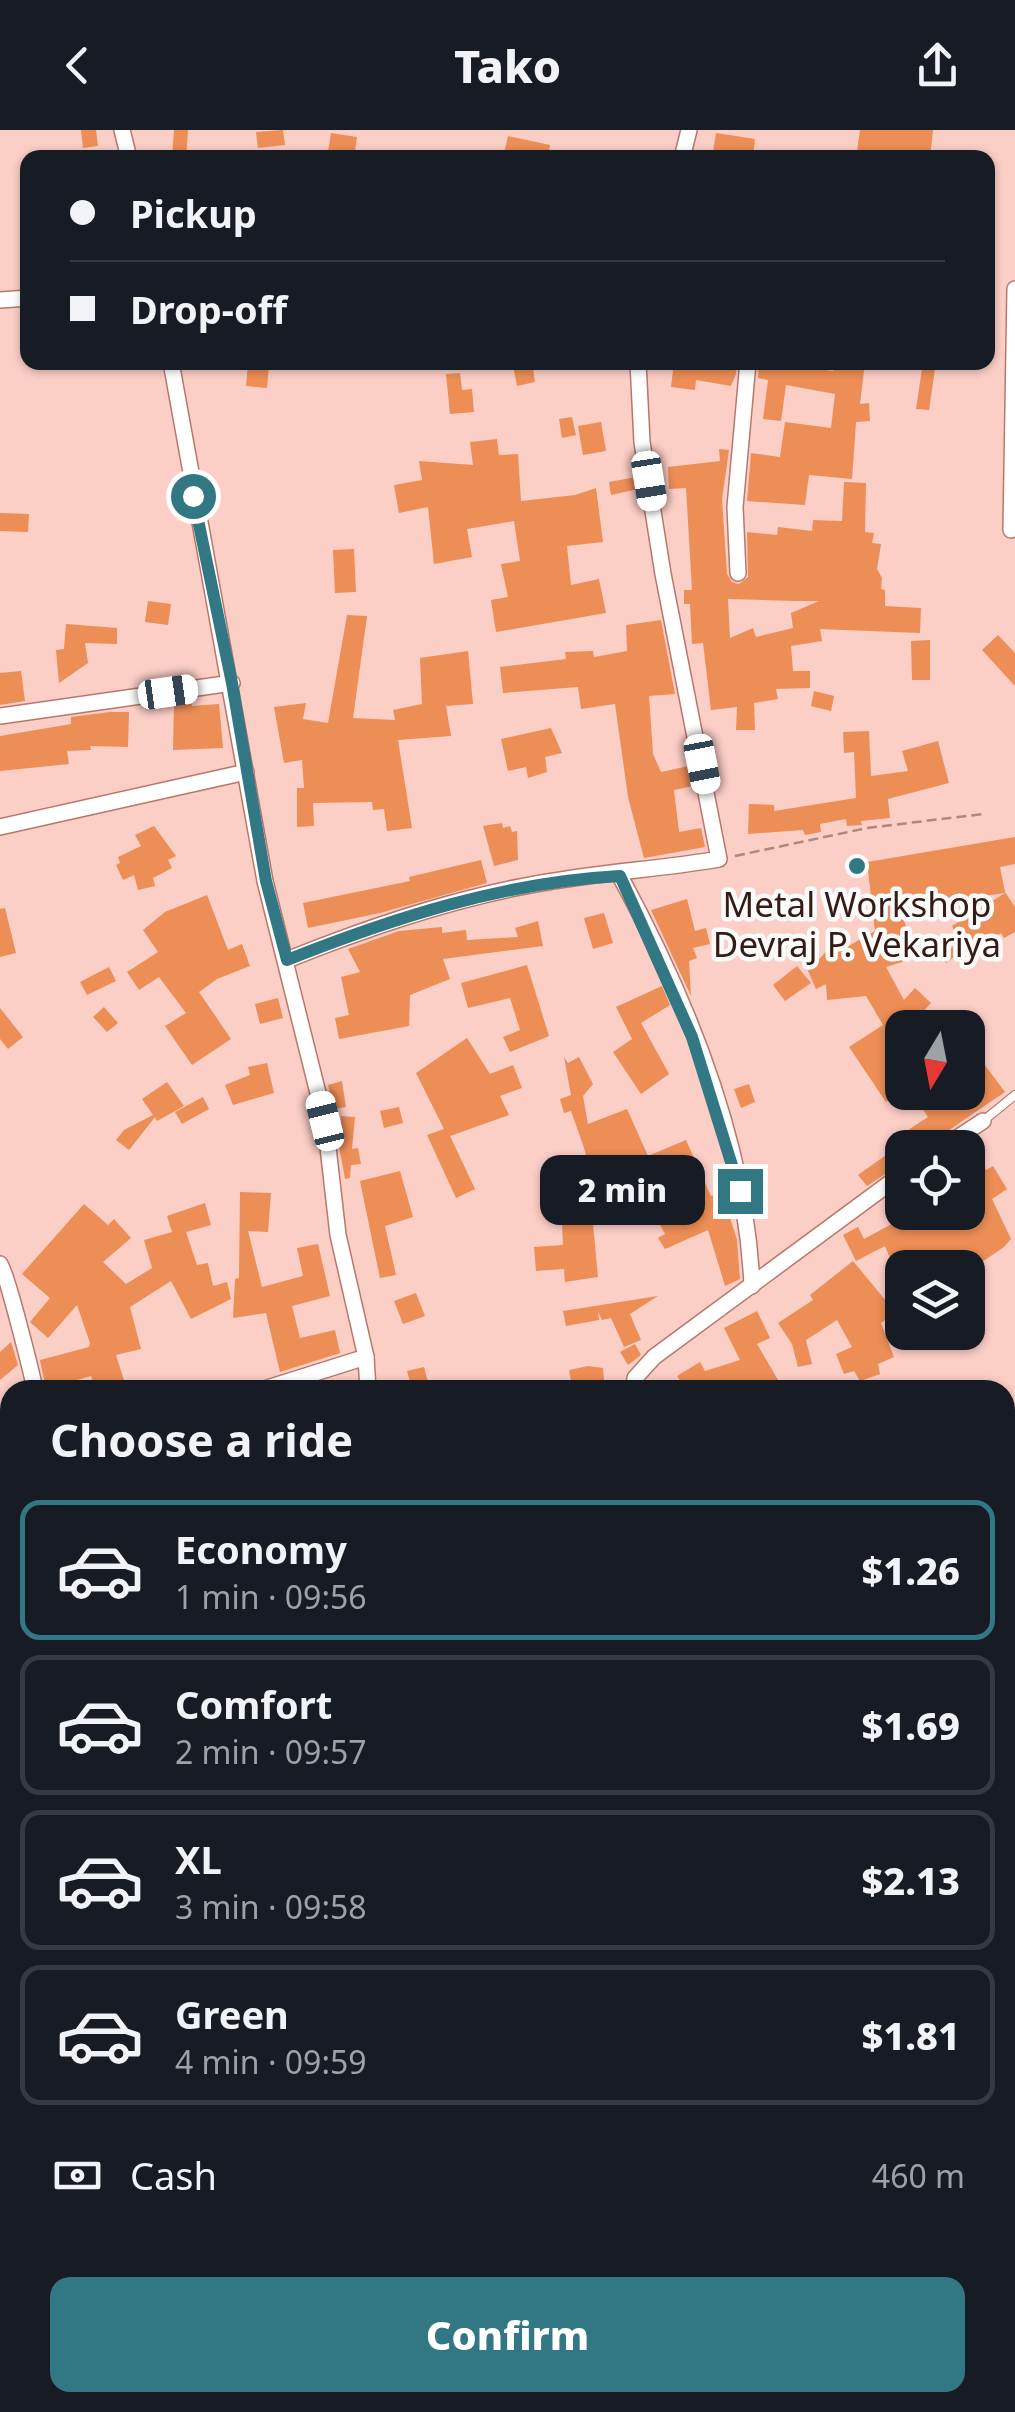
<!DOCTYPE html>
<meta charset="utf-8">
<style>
body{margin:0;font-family:"Noto Sans",sans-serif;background:#242831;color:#f1f3f6;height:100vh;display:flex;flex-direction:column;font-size:38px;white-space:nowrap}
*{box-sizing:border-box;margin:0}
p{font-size:32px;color:#9ea1a6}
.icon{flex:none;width:55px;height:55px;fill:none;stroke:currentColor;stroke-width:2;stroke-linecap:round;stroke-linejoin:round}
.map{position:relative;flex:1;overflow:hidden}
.panel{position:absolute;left:0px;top:1250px;width:1015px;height:1032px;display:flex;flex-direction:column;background:#171b24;border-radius:30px 30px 0 0;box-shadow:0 2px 8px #0004}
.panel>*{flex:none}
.guide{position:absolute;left:20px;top:20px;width:975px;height:220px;border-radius:20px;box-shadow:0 2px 8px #0004;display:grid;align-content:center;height:220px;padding:0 50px;background:#171b24}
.needle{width:65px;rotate:190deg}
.fabs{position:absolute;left:885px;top:880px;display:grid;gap:20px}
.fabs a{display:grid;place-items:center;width:100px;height:100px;border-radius:20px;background:#171b24;box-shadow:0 2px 8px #0004;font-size:50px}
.end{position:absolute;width:45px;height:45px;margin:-22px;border:12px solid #327884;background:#fff;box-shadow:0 0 0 5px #fff}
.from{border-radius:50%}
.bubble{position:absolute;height:70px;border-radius:20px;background:#171b24;box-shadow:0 2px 8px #0004;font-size:32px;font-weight:800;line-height:70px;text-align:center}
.car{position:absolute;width:30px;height:60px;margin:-30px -15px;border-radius:12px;box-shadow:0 0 8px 2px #0007;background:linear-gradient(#fff 24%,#345 0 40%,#fff 0 76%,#345 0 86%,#fff 0)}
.guide b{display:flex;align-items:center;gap:35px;height:95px;font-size:38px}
.guide b+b{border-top:2px solid #363941}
.guide i{width:25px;height:25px;background:#f1f3f6}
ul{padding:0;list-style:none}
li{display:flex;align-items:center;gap:30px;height:140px;margin:0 20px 15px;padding:0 30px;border:5px solid #363941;border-radius:20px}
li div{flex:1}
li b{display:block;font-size:38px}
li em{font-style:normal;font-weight:800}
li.current{border-color:#327884}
li>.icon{width:90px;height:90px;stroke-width:1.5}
h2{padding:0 50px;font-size:45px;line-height:120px}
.pay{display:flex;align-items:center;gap:25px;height:110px;padding:0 50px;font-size:38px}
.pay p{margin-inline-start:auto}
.cta{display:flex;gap:20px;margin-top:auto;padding:20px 50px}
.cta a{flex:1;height:115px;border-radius:20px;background:#327884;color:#fff;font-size:40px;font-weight:800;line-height:115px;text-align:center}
header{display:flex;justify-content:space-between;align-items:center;height:130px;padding:0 50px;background:#171b24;font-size:45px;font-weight:800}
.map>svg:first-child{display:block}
.building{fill:#ed8e56;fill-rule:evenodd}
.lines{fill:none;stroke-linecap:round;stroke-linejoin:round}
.service-casing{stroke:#b9776b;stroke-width:10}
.minor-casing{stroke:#b9776b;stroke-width:18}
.path{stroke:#ae8881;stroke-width:2.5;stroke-dasharray:10 5;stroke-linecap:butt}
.service{stroke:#fff;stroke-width:8}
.minor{stroke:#fff;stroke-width:15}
.route{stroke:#327884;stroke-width:12}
.poi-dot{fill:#327884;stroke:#fbfbfb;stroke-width:4}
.labels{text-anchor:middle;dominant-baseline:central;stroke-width:9;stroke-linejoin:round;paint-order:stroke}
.poi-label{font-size:35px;fill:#351b16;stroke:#fbfbfb}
</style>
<header><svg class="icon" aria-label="back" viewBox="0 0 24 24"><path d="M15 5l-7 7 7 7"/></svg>Tako<svg class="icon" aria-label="share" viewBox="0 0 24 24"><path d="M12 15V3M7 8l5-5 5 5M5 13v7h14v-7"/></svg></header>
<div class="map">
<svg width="1015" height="2282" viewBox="0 0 1015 2282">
<rect width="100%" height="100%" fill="#fbcec6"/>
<g class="building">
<polygon points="81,0 96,0 98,16 83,18"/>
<polygon points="174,0 188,0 186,28 172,28"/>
<polygon points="283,0 285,15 258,18 256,2"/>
<polygon points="860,0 933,0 930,28 856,28"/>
<polygon points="331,3 357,7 354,28 327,28"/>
<polygon points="716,3 755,9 753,28 712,28"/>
<polygon points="508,6 550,15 548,28 503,28"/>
<polygon points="532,232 535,252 517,256 513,235"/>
<polygon points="674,232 737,232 736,244 731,256 696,250 695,260 671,257"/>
<polygon points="759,232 833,241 834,232 865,232 860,274 869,273 870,291 856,292 852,349 809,345 805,375 747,371 751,323 780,327 785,292 831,298 835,264 786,255 781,291 763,289 768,250 758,248"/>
<polygon points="923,232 936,232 929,280 916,279"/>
<polygon points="248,234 269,235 267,258 246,256"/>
<polygon points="460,243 462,260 472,259 474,282 450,284 446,244"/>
<polygon points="572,287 576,305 562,308 559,289"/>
<polygon points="601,292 606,321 583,325 578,296"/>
<polygon points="497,309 499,325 518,324 521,371 575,365 596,358 603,412 567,416 571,455 599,449 606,483 496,502 491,470 508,467 501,434 520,431 514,391 467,399 472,427 434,434 428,377 399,383 394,355 422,350 419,331 473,335 470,312"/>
<path d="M719 319 729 320 722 369 727 444 732 452 739 454 748 447 747 402 777 405 778 397 812 401 813 390 842 391 844 352 866 353 865 402 874 403 872 413 881 414 877 439 882 448 881 459 885 460V476L921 478 920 503 820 499 822 511 791 516 793 541H810V558L776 559 778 569 754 573 755 600H736L737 577 711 580 703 513 692 514 690 474H684V460H692L686 358 669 359 668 337 720 331ZM728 469 794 471H819L791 483 793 498 756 507 753 498 730 508Z"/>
<polygon points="636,347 638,359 611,365 609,352"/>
<polygon points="0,383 29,384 28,402 0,401"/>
<polygon points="354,419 356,462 335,463 333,420"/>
<polygon points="148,471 171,474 168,495 145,492"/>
<polygon points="347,485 367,486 353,588 395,590 393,580 422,574 420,528 468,521 473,574 446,576 451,606 398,610 412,698 387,701 384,679 373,680 372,672 313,673 314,696 297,697 297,658 304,658 302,630 284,633 274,577 306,573 303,589 328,593"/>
<polygon points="661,490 675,564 649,566 653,624 661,642 689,636 693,656 674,660 679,702 701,698 705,717 644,728 628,667 615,574 581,579 578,557 503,563 500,537 566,529 565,522 593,521 594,527 627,521 626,495"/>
<polygon points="66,494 117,498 117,514 85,513 88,533 59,553 56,520 64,519"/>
<polygon points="998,505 1015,523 1015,556 982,520"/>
<polygon points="930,510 930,550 912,550 911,511"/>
<polygon points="21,541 25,571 0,575 0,543"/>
<polygon points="814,561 834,566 831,581 811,576"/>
<polygon points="192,570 192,576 219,574 223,618 173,620 174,573"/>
<polygon points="110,582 129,582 128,617 90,616 91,620 67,621 69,634 0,641 0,606 71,594 71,587"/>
<polygon points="551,598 562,623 545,627 547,642 528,648 526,637 508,641 501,609"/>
<polygon points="869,601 871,646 908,641 902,621 938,611 949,653 888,669 890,688 861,691 862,695 847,696 846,689 820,694 821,702 805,705 803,700 748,704 749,674 774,675 774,681 856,668 854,622 844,623 843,602"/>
<polygon points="502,693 503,698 510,696 512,702 517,701 518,730 494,736 483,696"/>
<polygon points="154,696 176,726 168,730 172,738 153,748 155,756 138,760 134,745 123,750 116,735 120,733 118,727 141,716 135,705"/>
<polygon points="1015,707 1015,734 1000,737 1005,762 1015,777 1015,802 1004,808 1001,803 974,819 971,815 946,833 942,828 959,810 952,796 1005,763 915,776 915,782 902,783 913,821 903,824 905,831 886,837 904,870 915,858 931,873 908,898 902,898 898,909 902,907 902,961 886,972 849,917 883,895 866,866 827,870 826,854 816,859 808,841 837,810 845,818 875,801 867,732"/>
<polygon points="481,730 487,753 380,783 308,798 303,773 410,751 409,747"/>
<polygon points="207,765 228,820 242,814 250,836 217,849 199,862 231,909 192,935 165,896 186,883 159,847 139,860 127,842 158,822 143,800 165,782"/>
<polygon points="687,769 695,801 706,798 710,814 693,818 697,828 689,831 691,866 651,780"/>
<polygon points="5,778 16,823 0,827 0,779"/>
<polygon points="604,783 613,813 593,819 584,788"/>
<polygon points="538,791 543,816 443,829 450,849 410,865 409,896 339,909 335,888 349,885 341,847 360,842 348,819 399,801 442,797 442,803 466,800 467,810 518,807 515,798"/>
<polygon points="527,835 549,906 510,922 503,907 520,900 510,868 468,878 461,853"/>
<polygon points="797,836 811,853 785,871 773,855"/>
<polygon points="109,837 116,851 87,865 80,852"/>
<polygon points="662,856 670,875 641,893 669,944 641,964 613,922 632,909 616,877"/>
<polygon points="278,868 283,888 260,894 255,874"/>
<polygon points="104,877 118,893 107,902 93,887"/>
<polygon points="0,878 23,907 8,919 0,909"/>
<polygon points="467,908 490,944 513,935 522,958 500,966 509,985 450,1006 475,1059 456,1068 427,1005 444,999 416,943"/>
<polygon points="564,927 568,933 579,927 593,954 583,966 588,994 627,979 648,1026 686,1010 711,1066 722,1062 737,1110 740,1149 725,1156 708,1100 665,1119 658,1108 665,1104 658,1091 689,1075 679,1051 663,1058 657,1046 593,1069 585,1047 592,1045 583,1015 571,981 564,983 560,969 571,965"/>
<polygon points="981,930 1005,962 936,1009 931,1018 902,1018 902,1033 867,1056 858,1045 900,1015 896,1008 928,987 911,962 968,962 968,940"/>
<polygon points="267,933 274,963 233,975 225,955 250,945 248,937"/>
<polygon points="342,951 346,977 334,979 328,955"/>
<polygon points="167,952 184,976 157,991 155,987 129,1020 116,1010 124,1000 153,985 142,969"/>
<polygon points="749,954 755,972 741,978 734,959"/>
<polygon points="203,967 209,979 182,994 175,982"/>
<polygon points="399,977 403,993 384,998 380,981"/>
<polygon points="341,986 355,987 352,1019 358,1018 361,1034 351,1035 350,1048 345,1049 339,1016"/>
<polygon points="977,1024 986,1040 993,1036 1007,1059 992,1069 1011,1109 1004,1117 973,1138 894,1138 885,1116 856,1131 843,1105 858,1097 864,1109 914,1082 968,1082 968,1068 980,1062 968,1040 968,1030"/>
<polygon points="400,1041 413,1087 385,1096 396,1145 380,1148 360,1051"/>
<polygon points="240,1062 271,1063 268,1102 248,1101 262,1157 303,1146 297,1118 318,1114 330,1166 292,1176 300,1208 335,1200 340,1223 280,1242 266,1183 233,1188 235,1149 239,1148"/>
<polygon points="205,1073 211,1095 186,1102 197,1135 208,1133 213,1156 227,1152 231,1169 191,1189 171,1151 130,1177 141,1219 116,1225 127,1260 96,1260 91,1246 46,1259 40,1230 89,1217 90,1213 77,1175 48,1208 30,1192 50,1168 22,1144 84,1074 108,1095 114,1089 131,1108 103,1132 126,1154 152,1138 144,1110 172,1102 167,1086"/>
<polygon points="593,1094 598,1147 565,1152 564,1139 536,1141 534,1117 563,1115 562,1095"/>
<polygon points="853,1131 896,1183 881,1193 894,1227 878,1234 880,1244 860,1251 854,1241 844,1244 836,1224 852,1217 837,1190 806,1210 812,1234 798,1237 792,1214 778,1193 813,1170 810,1165"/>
<polygon points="416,1163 425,1186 403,1194 394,1171"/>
<polygon points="658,1166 630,1184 641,1210 624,1217 611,1188 602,1190 598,1182 599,1190 566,1196 563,1181"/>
<polygon points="757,1181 770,1208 757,1214 784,1260 686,1260 677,1246 700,1232 705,1241 740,1230 724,1198"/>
<polygon points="11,1212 18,1235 0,1250 0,1222"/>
<polygon points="635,1214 641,1225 628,1235 620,1222"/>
<polygon points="588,1236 603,1238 605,1260 586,1260 586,1254 572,1257 569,1240"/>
<polygon points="424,1237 430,1260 412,1260 407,1241"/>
</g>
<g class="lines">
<g class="service-casing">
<polyline id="service" points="983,991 1015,965"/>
</g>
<g class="minor-casing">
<g id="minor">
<polyline points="122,0 129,28"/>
<polyline points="682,28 689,0"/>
<polyline points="0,170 28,168"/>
<polyline points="171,232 265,751 325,991 338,1105 366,1227 368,1260"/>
<polyline points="1011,400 1015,159"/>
<polyline points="738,443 735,377 748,232"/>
<polyline points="0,586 232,553"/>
<polyline points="0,697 246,642"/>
<path d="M620 746C687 869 746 1015 752 1156"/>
<path d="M287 830C376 794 471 762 567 749 617 741 668 738 719 729L663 444 642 312 638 232"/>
<polyline points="942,1018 983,991"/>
<path d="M0 1134C6 1140 32 1244 35 1260"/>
<polyline points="261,1260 366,1227"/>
<polyline points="634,1260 635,1248 654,1227 902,1044"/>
<polyline points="1005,1506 1015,1505"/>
<polyline points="0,1749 10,1750"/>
<polyline points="1005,1862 1015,1864"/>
<polyline points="0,2102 10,2091"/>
<polyline points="782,2272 793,2282"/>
<polyline points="311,2282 315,2272"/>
</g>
</g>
<polyline class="path" points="735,726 867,698 983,684"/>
<use href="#service" class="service"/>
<use href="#minor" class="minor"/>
</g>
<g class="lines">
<path class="route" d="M193 366 232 553 266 751 287 830C393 788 504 752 620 746L692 907 740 1061"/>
</g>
<circle class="poi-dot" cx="857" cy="736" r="10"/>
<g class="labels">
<g class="poi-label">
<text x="857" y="773">Metal Workshop<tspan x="857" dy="40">Devraj P. Vekariya</tspan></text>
</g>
</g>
</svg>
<div class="fabs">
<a><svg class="needle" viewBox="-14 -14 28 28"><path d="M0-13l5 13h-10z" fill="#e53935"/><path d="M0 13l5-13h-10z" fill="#9ea1a6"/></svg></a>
<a><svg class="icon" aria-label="locate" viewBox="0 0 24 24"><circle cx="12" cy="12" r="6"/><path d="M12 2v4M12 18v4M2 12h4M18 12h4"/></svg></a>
<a><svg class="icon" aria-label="layers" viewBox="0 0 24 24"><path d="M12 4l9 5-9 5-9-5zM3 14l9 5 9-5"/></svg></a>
</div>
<i class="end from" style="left:193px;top:366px"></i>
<i class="end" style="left:740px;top:1061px"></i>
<div class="bubble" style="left:540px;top:1025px;width:165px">2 min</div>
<i class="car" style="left:649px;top:351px;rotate:171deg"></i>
<i class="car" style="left:168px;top:562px;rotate:82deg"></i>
<i class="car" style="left:702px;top:634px;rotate:169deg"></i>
<i class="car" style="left:325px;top:991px;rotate:346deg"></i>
<div class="guide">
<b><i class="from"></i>Pickup</b>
<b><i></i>Drop-off</b>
</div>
<section class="panel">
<h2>Choose a ride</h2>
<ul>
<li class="current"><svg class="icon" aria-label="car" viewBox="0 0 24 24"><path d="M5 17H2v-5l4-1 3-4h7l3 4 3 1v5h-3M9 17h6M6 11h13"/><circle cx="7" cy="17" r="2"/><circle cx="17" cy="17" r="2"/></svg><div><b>Economy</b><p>1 min · 09:56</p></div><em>$1.26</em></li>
<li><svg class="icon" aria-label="car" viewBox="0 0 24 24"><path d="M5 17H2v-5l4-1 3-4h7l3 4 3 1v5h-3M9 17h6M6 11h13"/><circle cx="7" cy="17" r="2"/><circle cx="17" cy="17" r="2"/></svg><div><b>Comfort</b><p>2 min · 09:57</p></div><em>$1.69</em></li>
<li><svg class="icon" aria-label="car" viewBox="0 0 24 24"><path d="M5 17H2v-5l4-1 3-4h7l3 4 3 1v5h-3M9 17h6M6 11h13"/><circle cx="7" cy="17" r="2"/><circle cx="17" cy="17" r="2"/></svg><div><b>XL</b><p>3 min · 09:58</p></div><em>$2.13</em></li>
<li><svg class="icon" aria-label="car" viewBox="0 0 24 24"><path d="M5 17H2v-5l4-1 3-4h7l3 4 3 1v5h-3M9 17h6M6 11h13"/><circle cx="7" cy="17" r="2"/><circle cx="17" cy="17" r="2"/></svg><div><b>Green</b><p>4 min · 09:59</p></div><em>$1.81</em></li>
</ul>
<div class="pay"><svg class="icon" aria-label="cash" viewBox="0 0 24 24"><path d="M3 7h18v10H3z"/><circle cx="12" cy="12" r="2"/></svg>Cash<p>460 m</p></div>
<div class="cta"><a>Confirm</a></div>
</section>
</div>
